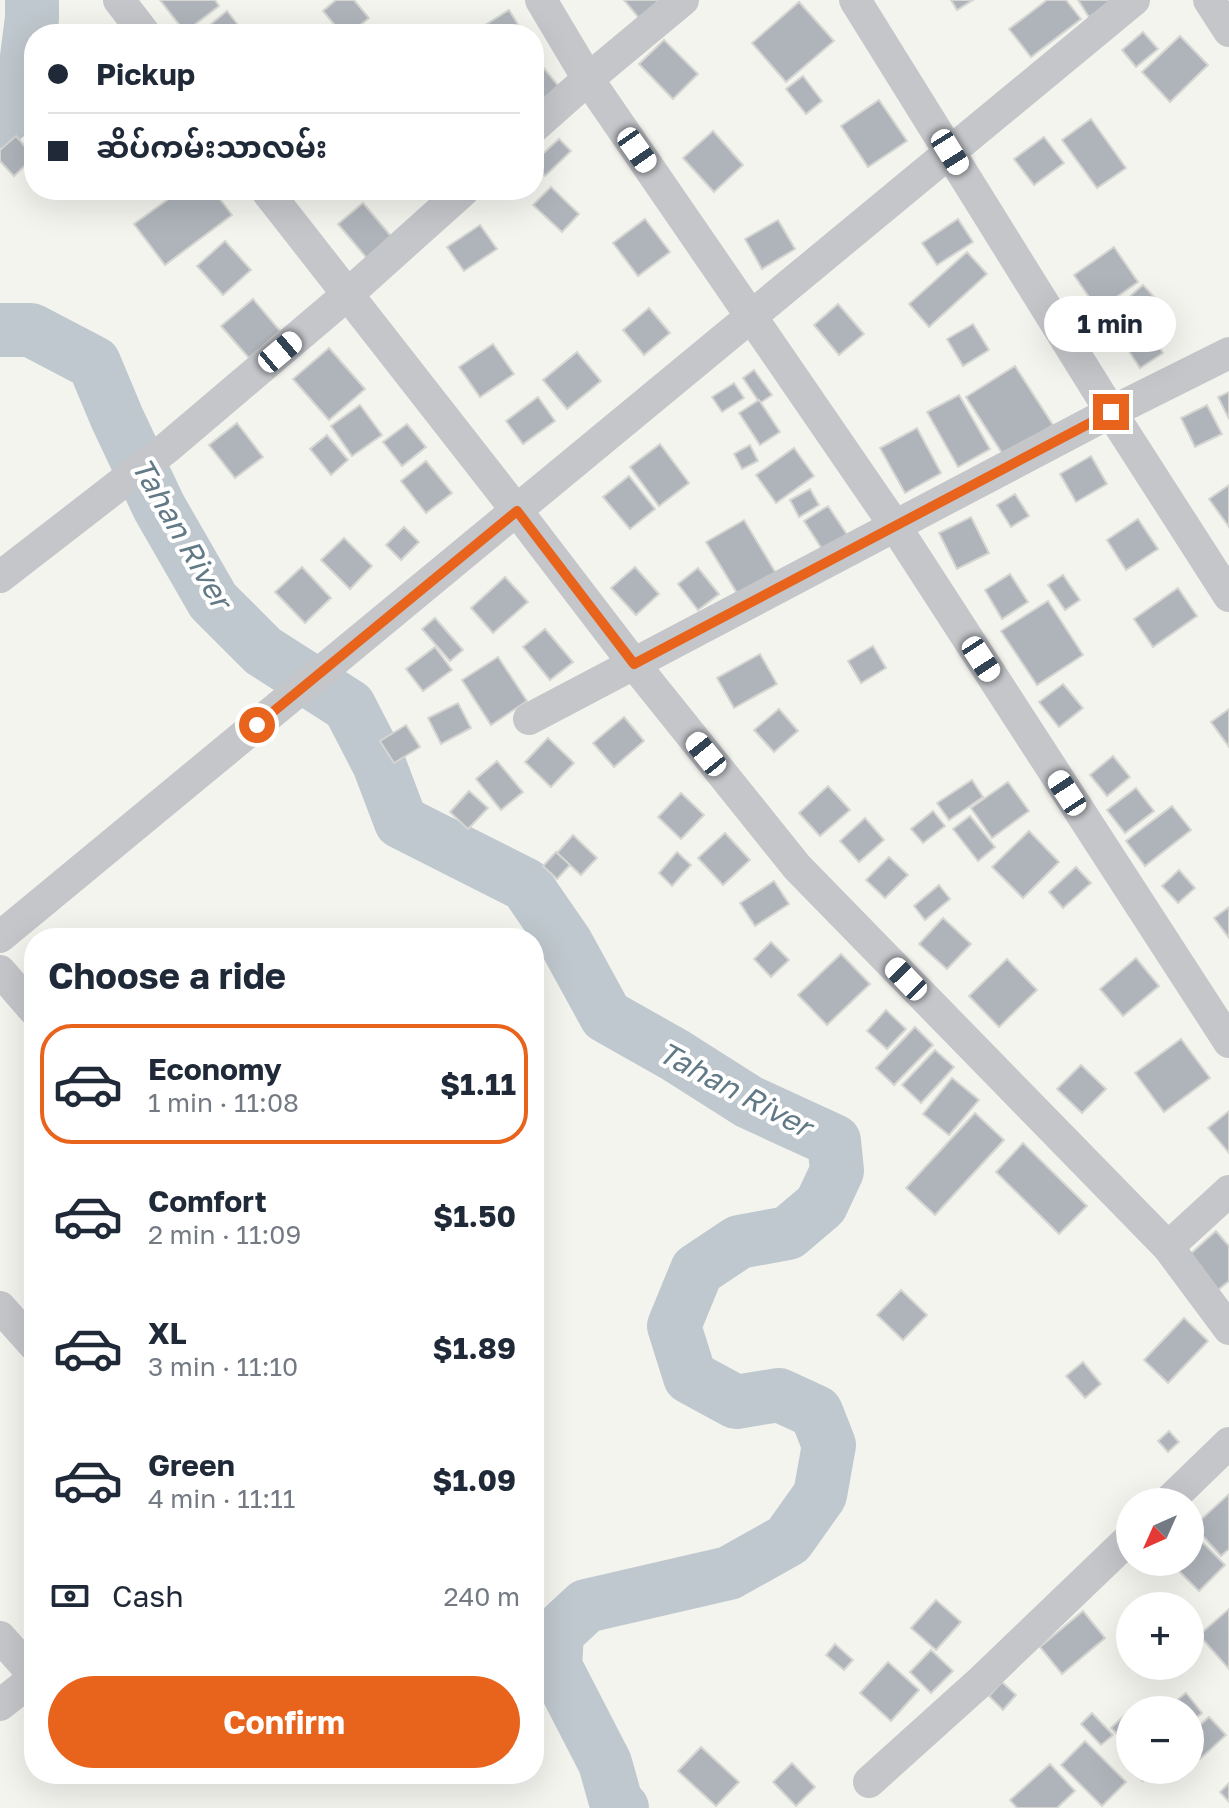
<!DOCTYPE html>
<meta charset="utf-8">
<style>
body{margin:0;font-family:"Golos Text","Noto Sans Myanmar",sans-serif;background:#f6f6f7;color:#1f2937;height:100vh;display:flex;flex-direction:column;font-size:30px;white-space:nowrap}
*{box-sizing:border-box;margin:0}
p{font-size:26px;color:#747a83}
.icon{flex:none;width:44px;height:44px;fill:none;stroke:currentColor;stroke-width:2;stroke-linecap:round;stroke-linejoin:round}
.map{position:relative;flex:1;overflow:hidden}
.sheet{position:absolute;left:24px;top:928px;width:520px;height:856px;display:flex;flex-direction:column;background:#fff;border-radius:32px;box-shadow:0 8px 32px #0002}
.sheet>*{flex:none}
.hud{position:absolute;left:24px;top:24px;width:520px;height:176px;border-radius:32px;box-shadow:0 8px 32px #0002;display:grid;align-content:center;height:176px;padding:0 24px;background:#fff}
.needle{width:52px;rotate:225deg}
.buttons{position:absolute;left:1116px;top:1488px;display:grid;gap:16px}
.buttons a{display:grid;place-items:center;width:88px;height:88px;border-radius:50%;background:#fff;box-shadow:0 8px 32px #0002;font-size:40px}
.end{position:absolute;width:36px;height:36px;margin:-18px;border:10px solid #e8631b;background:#fff;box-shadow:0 0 0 4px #fff}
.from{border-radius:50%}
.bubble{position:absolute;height:56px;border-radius:28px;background:#fff;box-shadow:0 8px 32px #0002;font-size:26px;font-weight:700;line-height:56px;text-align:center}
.car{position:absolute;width:24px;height:48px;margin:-24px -12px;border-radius:10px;box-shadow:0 0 6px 2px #0007;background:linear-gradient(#fff 24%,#345 0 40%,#fff 0 76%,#345 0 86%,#fff 0)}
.hud b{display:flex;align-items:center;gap:28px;height:76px;font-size:30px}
.hud b+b{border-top:2px solid #e0e1e3}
.hud i{width:20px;height:20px;background:#1f2937}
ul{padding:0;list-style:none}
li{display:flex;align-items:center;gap:24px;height:120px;margin:0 16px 12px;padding:0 8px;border:4px solid transparent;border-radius:32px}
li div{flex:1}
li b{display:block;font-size:30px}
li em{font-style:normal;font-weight:700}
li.selected{border-color:#e8631b}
li>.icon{width:72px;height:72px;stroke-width:1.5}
h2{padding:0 24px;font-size:36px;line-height:96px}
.pay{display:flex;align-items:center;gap:20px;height:88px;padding:0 24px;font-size:30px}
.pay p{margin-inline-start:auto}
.button{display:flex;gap:16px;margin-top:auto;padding:16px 24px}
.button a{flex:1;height:92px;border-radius:48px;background:#e8631b;color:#fff;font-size:32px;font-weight:700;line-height:92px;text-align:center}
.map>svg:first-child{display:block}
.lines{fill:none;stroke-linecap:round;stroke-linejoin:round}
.river{stroke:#bfc8ce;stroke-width:54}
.building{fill:#aeb4ba;stroke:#d5d5d2;stroke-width:2}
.minor{stroke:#c4c6ca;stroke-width:32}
.route{stroke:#e8631b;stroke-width:10}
.labels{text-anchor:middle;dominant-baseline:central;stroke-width:8;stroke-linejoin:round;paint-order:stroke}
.water-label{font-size:30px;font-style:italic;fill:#627986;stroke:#fff}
</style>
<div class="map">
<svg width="1229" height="1808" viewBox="0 0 1229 1808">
<rect width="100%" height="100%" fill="#f4f4ef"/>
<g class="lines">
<g class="river">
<polyline points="0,121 21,103 32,18 32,0"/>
<polyline points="0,330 31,330 94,363 117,418 159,507 213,601 263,651 349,706 379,764 401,822 526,885 566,943 606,1016 675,1055 749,1102 834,1141 837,1171 821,1205 788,1233 739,1242 697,1270 674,1326 690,1377 736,1402 779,1395 816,1412 829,1445 820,1495 788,1540 729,1573 586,1606 557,1633 555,1666 605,1763 616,1802 622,1808"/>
</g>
</g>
<g class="building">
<polygon points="160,0 215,0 219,6 185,32"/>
<polygon points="336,0 354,0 369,18 349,34 342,34 323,11"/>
<polygon points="624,0 674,0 644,24"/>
<polygon points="951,0 973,0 957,10"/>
<polygon points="1047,0 1066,0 1081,19 1031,57 1009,29"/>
<polygon points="1078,0 1114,0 1089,17"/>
<polygon points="799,2 834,41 786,82 752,43"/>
<polygon points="509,10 524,34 471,34"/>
<polygon points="227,11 245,34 199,34"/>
<polygon points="1143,32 1158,49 1136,67 1122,50"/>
<polygon points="1180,36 1208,65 1170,102 1142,72"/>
<polygon points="664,40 698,74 673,99 639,64"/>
<polygon points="538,61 565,94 534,119 534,64"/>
<polygon points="803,76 822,101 806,114 786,89"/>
<polygon points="879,100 907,141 868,167 841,126"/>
<polygon points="1091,119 1126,168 1097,188 1062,140"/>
<polygon points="713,131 743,165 714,192 683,158"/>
<polygon points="16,136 34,157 14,176 0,161 0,150"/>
<polygon points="1044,137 1064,163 1034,185 1014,159"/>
<polygon points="559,139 571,151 545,176 534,162"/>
<polygon points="551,187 579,214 562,232 533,205"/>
<polygon points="181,190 213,190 232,215 165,265 134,224"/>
<polygon points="363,203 396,242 371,263 338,224"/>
<polygon points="645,219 670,252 638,276 613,243"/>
<polygon points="958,219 973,242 937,265 922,243"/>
<polygon points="778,220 795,249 762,269 745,239"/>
<polygon points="480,225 497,249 464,271 447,247"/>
<polygon points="225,241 251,270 223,295 197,266"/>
<polygon points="1114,247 1138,282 1098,310 1074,275"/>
<polygon points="967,252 987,274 929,327 909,304"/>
<polygon points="1143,285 1155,298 1130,321 1118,307"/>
<polygon points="253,299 280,331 249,358 221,326"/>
<polygon points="838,304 864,334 839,355 814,325"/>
<polygon points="649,308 670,333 644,355 623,330"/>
<polygon points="973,324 989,350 963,366 947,339"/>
<polygon points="1146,327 1163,353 1140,368 1123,342"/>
<polygon points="493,344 514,374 480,397 459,367"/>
<polygon points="329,348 365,389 329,420 293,379"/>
<polygon points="577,352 601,381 567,409 543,380"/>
<polygon points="1015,366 1053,425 1004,456 966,397"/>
<polygon points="754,370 772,395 760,403 743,378"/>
<polygon points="734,383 744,398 722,412 712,397"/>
<polygon points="1229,392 1229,419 1218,397"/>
<polygon points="959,395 990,449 958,467 927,412"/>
<polygon points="538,397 555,421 523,444 506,421"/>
<polygon points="759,400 780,432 760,445 739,413"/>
<polygon points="360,405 382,435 352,456 331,426"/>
<polygon points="1207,405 1222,434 1195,447 1181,418"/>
<polygon points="237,423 263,457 235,478 209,445"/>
<polygon points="407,424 426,447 402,466 383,442"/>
<polygon points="917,428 941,473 905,493 880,448"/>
<polygon points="327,435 348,460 331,475 310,449"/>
<polygon points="660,444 689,483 659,506 630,467"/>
<polygon points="750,445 758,461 742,469 734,454"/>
<polygon points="794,448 814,476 776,503 756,475"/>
<polygon points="1091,456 1107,484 1076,502 1060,474"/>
<polygon points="426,461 452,493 426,513 401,481"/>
<polygon points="629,476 655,509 630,529 603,497"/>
<polygon points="1229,485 1229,527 1209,499"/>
<polygon points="810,489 819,505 799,517 790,500"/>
<polygon points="1015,494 1029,516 1011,527 997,505"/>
<polygon points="828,506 848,536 824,552 804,521"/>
<polygon points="971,517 989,553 957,569 939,533"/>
<polygon points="1138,519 1158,549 1126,570 1107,540"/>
<polygon points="744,520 777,575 740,598 706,542"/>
<polygon points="404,527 419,542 401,560 386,545"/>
<polygon points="344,538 372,566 350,589 321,560"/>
<polygon points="302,567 331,598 305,623 275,592"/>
<polygon points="635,567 659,594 636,615 611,588"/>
<polygon points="698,568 719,594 698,610 678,584"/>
<polygon points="1010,574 1028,602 1002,619 985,590"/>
<polygon points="1063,575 1080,600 1065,610 1048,585"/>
<polygon points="505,577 528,602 493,633 471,608"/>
<polygon points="1178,588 1197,616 1153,647 1134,619"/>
<polygon points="1048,601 1083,655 1037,685 1001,631"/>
<polygon points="435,618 463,650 450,661 422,629"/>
<polygon points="545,629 573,662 550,680 523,647"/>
<polygon points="873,646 886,668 861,683 848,661"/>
<polygon points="435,647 452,670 423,691 406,669"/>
<polygon points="760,654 777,684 734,708 717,678"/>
<polygon points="498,657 527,701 491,725 462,680"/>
<polygon points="1063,684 1083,708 1059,727 1039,702"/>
<polygon points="458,703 471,728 441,744 428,718"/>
<polygon points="779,709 798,731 774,752 754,730"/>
<polygon points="1229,709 1229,747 1211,722"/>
<polygon points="624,717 644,741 614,767 593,743"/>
<polygon points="406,725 420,747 394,763 380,741"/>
<polygon points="548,738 574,763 551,787 525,762"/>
<polygon points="1113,756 1130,777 1107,796 1090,775"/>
<polygon points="497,761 523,792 501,810 476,779"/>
<polygon points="972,780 983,797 949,820 937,803"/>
<polygon points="1008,782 1029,811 992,838 971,808"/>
<polygon points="828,786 850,810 820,836 799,813"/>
<polygon points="1136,788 1154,811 1125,833 1107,810"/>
<polygon points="469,791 488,808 468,829 450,812"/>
<polygon points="681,793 704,815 681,839 658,817"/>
<polygon points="1172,806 1191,830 1145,866 1126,841"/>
<polygon points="933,811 945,826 923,843 911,829"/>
<polygon points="970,816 995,847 978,861 953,829"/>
<polygon points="865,818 884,840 859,862 840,841"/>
<polygon points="1029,831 1059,862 1023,898 992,867"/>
<polygon points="725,833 750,860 723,885 698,858"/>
<polygon points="573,835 597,858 581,875 557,853"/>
<polygon points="556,852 570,865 557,879 543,866"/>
<polygon points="677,852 691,865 672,886 659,873"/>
<polygon points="889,857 908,875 885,898 866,880"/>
<polygon points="1076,867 1091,883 1063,908 1049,892"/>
<polygon points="1179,870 1195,888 1178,903 1162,886"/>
<polygon points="774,881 789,904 755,926 740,903"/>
<polygon points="939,885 950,899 925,920 914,906"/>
<polygon points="1229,907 1229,938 1214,918"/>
<polygon points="943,918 971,944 947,969 919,944"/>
<polygon points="771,942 789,960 771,977 754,959"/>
<polygon points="841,954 870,984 827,1025 798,995"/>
<polygon points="1136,958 1159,986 1123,1016 1100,989"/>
<polygon points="1007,959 1037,990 999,1027 969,996"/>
<polygon points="886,1010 906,1029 887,1049 867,1031"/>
<polygon points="915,1027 933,1045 894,1085 876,1068"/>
<polygon points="1181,1039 1210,1078 1164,1112 1135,1073"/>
<polygon points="935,1050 954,1067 921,1103 902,1085"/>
<polygon points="1081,1065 1106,1089 1082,1113 1057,1089"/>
<polygon points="952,1078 979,1100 949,1135 923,1114"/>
<polygon points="1229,1111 1229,1153 1208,1128"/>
<polygon points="975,1113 1004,1140 935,1215 906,1188"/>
<polygon points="1023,1143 1087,1206 1059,1234 996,1172"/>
<polygon points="1216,1231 1229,1246 1229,1281 1218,1290 1188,1256"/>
<polygon points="901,1290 927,1315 903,1340 877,1315"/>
<polygon points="1184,1318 1208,1341 1168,1383 1144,1360"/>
<polygon points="1083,1362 1101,1384 1085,1398 1066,1376"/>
<polygon points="1169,1431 1179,1442 1168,1452 1158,1441"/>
<polygon points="1229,1494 1229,1549 1221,1556 1194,1526"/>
<polygon points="1196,1536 1225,1565 1199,1591 1170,1562 1190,1562 1190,1542"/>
<polygon points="936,1600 961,1622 936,1650 911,1628"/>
<polygon points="1229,1609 1229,1669 1199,1635"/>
<polygon points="1083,1611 1105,1638 1062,1674 1040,1647"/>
<polygon points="835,1644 853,1660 844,1670 826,1655"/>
<polygon points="931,1650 953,1671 931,1693 910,1672"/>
<polygon points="888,1662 919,1690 891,1721 860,1693"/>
<polygon points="1002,1682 1016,1695 1003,1710 989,1696"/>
<polygon points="1186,1693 1202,1713 1190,1723 1190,1710 1165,1710"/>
<polygon points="1130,1710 1130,1747 1111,1728"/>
<polygon points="1092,1713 1113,1735 1101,1745 1081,1724"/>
<polygon points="1209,1717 1226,1735 1200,1759 1190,1748 1190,1734"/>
<polygon points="1085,1741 1126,1782 1102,1806 1061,1765"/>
<polygon points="701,1747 739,1782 716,1806 678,1771"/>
<polygon points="792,1763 815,1787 796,1806 773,1782"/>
<polygon points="1050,1764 1075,1791 1057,1808 1017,1808 1010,1800"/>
<polygon points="1133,1770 1151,1770 1153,1772 1143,1781"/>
<polygon points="1229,1783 1229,1802 1220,1792"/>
</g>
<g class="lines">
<g class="minor">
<polyline points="119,0 145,34"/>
<polyline points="541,0 588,79 895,526 1229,1042"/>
<polyline points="855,0 1111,412 1229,596"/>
<polyline points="1209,0 1229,31"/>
<polyline points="534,127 588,79 683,0"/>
<polyline points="266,190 517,511 634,664 797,867 1168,1247 1229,1329"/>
<polyline points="0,577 168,447 347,295 464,190"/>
<polyline points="529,719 1111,412 1229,353"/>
<polyline points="0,937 1134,0"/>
<polyline points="0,971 34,1010"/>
<polyline points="1168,1247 1229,1191"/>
<polyline points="0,1307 34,1345"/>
<polyline points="1168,1502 1229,1443"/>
<polyline points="0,1637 34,1675"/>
<polyline points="0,1705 34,1678"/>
<polyline points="869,1782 980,1682 1130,1538"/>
</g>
</g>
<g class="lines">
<polyline class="route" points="257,725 517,511 634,664 1111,412"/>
</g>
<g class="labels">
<g class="water-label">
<text transform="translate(182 533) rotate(60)">Tahan River</text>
<text transform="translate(735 1089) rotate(28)">Tahan River</text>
</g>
</g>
</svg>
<div class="buttons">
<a><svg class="needle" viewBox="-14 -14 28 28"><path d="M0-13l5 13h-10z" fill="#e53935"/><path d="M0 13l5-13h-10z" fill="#747a83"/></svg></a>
<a>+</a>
<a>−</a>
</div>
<i class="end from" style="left:257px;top:725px"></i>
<i class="end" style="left:1111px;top:412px"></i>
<div class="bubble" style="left:1044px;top:296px;width:132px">1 min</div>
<i class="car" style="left:637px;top:150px;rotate:145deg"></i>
<i class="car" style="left:950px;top:152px;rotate:148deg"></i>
<i class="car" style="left:280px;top:352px;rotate:50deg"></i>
<i class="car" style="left:981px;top:659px;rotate:147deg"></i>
<i class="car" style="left:706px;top:754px;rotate:321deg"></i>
<i class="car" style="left:1067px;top:793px;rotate:327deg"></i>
<i class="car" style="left:906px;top:979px;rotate:316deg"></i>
<div class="hud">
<b><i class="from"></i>Pickup</b>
<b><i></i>ဆိပ်ကမ်းသာလမ်း</b>
</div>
<section class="sheet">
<h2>Choose a ride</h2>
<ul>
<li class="selected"><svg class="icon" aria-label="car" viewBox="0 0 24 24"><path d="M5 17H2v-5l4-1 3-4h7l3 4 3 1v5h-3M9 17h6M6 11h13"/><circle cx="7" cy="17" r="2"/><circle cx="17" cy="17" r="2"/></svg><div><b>Economy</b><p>1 min · 11:08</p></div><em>$1.11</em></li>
<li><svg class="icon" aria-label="car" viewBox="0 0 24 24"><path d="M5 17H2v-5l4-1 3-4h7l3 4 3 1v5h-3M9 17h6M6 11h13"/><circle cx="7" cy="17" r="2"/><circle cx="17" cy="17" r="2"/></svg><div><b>Comfort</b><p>2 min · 11:09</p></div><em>$1.50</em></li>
<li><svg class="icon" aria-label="car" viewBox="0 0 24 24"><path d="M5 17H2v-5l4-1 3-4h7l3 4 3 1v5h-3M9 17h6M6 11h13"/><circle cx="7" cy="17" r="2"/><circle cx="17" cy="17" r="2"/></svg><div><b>XL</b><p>3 min · 11:10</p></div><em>$1.89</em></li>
<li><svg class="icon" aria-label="car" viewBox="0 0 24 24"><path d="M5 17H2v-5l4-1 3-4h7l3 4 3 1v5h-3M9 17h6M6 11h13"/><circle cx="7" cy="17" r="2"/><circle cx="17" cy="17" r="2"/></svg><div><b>Green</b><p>4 min · 11:11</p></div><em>$1.09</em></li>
</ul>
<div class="pay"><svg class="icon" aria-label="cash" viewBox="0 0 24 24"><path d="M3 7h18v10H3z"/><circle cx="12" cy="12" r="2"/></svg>Cash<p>240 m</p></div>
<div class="button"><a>Confirm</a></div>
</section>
</div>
